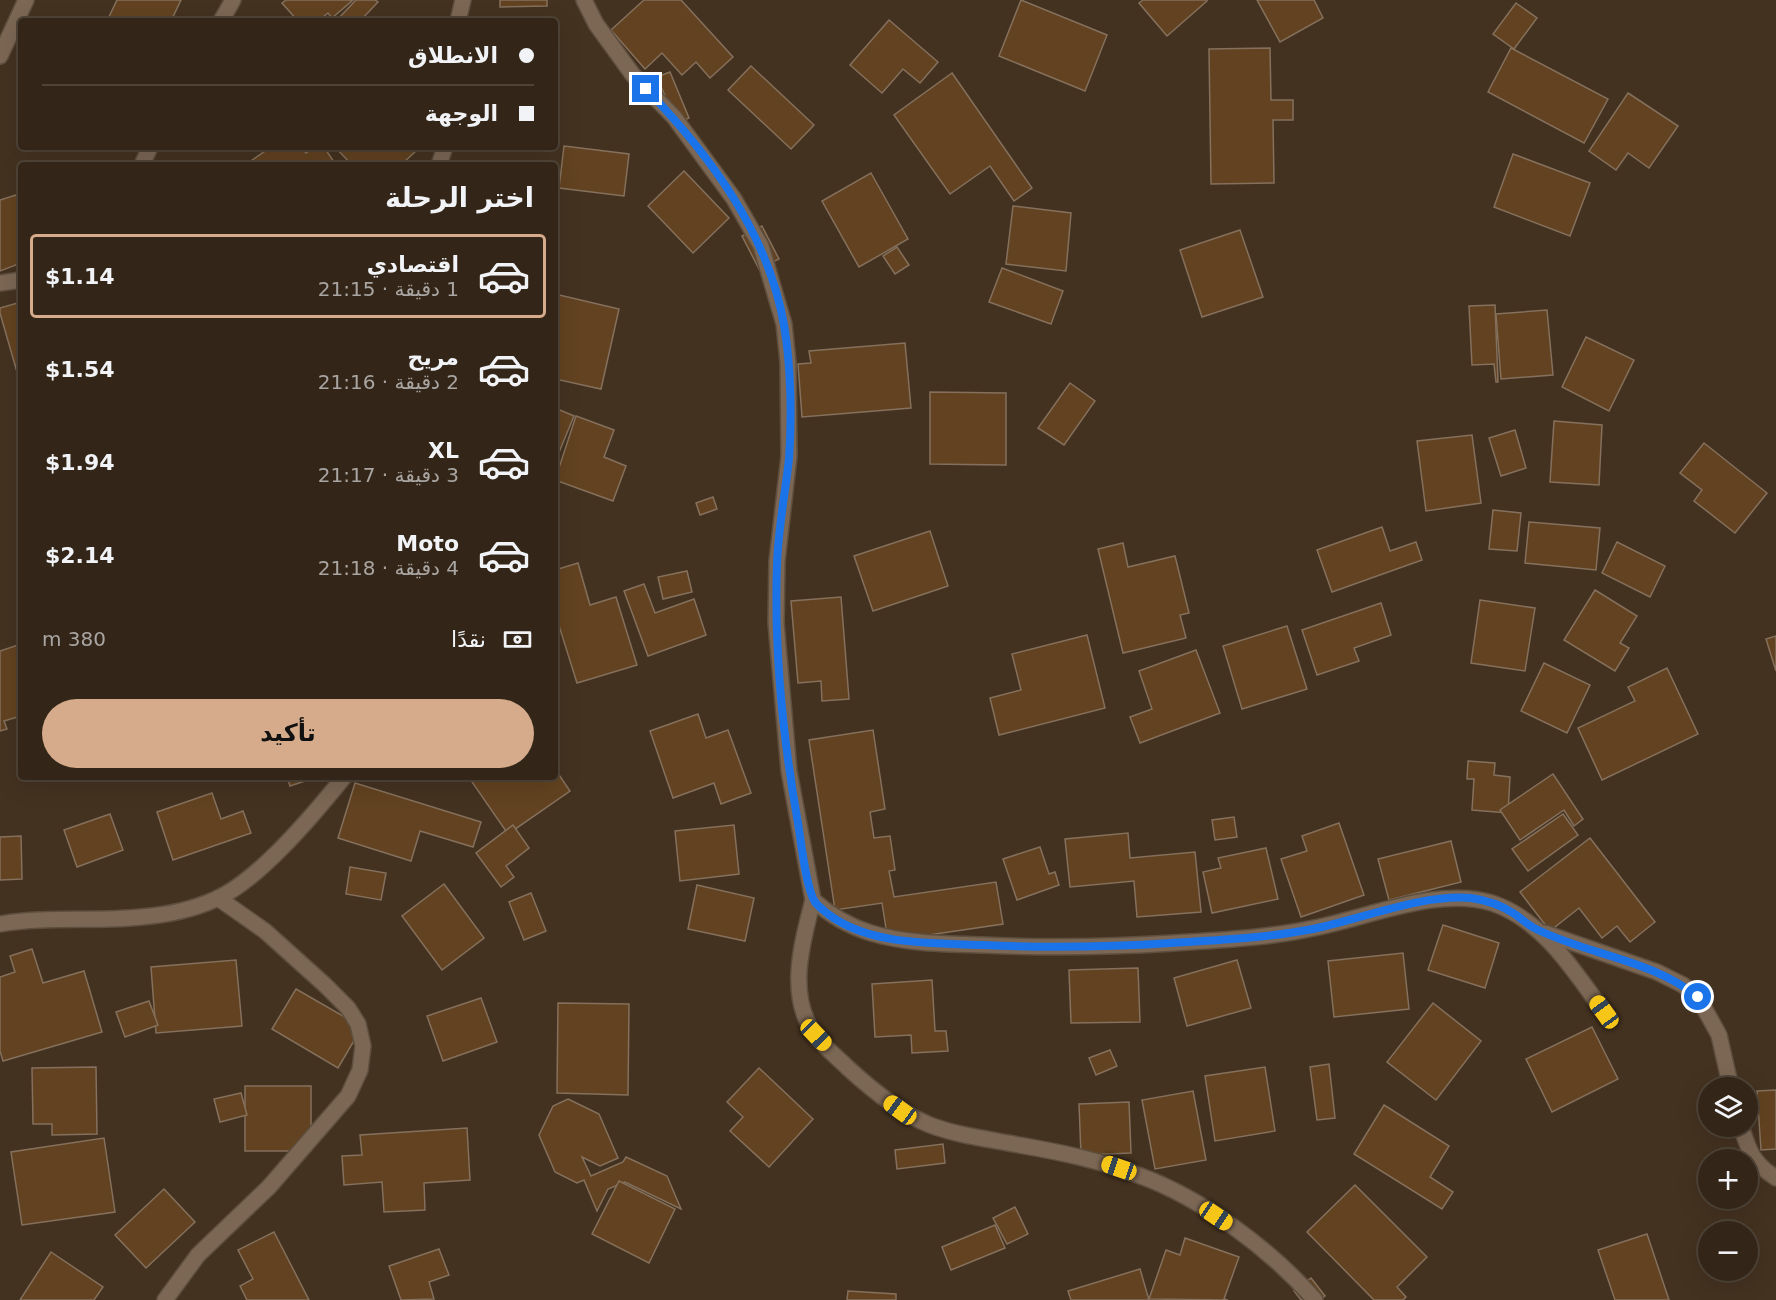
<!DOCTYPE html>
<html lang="ar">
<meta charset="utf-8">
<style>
body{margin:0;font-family:"DejaVu Sans",Vazirmatn,sans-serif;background:#3e3225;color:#f1f3f6;direction:rtl;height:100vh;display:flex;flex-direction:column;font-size:22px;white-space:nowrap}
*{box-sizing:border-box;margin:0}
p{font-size:20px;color:#a9a5a2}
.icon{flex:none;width:33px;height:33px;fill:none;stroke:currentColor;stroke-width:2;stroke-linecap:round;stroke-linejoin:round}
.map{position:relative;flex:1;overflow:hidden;direction:ltr}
.panel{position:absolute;left:18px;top:162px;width:540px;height:618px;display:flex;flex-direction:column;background:#332618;border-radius:6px;box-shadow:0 6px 24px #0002,0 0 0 2px #4e4337;direction:rtl}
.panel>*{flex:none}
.top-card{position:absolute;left:18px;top:18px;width:540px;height:132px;border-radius:6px;box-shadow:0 6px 24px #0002,0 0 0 2px #4e4337;direction:rtl;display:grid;align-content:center;height:132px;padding:0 24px;background:#332618}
.fabs{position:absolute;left:1698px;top:1077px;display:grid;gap:12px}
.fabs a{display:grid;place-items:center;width:60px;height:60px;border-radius:50%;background:#332618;box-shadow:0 6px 24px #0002,0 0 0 2px #4e4337;font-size:30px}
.end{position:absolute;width:27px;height:27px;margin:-14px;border:8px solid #1a73e8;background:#fff;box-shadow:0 0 0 3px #fff}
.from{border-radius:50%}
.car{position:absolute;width:18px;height:36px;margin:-18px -9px;border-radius:8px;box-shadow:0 0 4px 2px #0007;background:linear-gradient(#f5c518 24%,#345 0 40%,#f5c518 0 76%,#345 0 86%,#f5c518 0)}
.top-card b{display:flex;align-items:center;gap:21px;height:57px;font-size:22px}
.top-card b+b{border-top:2px solid #4e4337}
.top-card i{width:15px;height:15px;background:#f1f3f6}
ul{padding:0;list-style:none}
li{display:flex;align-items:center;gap:18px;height:84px;margin:0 12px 9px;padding:0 12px;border:3px solid transparent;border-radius:6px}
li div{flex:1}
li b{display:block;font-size:22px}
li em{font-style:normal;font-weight:700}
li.on{border-color:#d6ab8b}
li>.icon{width:54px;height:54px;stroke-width:1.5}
h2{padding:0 24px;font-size:27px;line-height:72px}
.pay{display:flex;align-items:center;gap:15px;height:66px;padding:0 24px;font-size:22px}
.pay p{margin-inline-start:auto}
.cta{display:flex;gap:12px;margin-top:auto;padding:12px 24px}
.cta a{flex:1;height:69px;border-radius:36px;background:#d6ab8b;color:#111;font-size:24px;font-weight:700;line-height:69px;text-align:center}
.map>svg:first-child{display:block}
.building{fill:#624220;stroke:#84705c;stroke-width:1.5}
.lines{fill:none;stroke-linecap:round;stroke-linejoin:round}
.minor-casing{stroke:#5d4e3e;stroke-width:18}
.minor{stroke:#7c6754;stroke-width:15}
.route{stroke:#1a73e8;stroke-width:8}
</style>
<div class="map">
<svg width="1776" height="1300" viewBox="0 0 1776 1300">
<rect width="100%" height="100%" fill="#443220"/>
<g class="building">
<polygon points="117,0 181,0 171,21 107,21"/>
<polygon points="286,0 353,0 332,18 328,13 318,21 298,21 282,3"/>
<polygon points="356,0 375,0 378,2 360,21 336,21"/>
<polygon points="500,0 547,0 547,6 500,7"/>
<polygon points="644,0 681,0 733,57 710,78 696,62 682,75 662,53 645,69 611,30"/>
<polygon points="1021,0 1107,35 1085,91 999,56"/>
<polygon points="1143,0 1207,0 1207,1 1167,36 1139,3"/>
<polygon points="1257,0 1314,0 1323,18 1280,42"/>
<polygon points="1516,3 1537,18 1514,49 1493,34"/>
<polygon points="889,20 938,62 920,83 903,69 882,93 850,65"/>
<polygon points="1270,48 1271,100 1293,100 1293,120 1273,120 1274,183 1211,184 1209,49"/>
<polygon points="1511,48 1608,99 1584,143 1488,92"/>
<polygon points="751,66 814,125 791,149 728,90"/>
<polygon points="670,72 689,118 677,124 657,77"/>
<polygon points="952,73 1032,188 1014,201 990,166 950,194 894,115"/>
<polygon points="1628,93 1678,126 1649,168 1628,153 1616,170 1589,151"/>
<polygon points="564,146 629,154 624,196 559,188"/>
<polygon points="271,147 301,147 306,153 315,147 324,147 336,165 245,165"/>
<polygon points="335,147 417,147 418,149 401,165 352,165"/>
<polygon points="1513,154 1590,183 1570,236 1494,207"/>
<polygon points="684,171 729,218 693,253 648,206"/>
<polygon points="871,173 908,239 859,267 822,201"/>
<polygon points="16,195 21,208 21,263 0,271 0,200"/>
<polygon points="1013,206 1071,213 1066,271 1006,264"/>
<polygon points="762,226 779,259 759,269 742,236"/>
<polygon points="1240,230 1263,297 1202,317 1180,250"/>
<polygon points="897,247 909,265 895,274 883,256"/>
<polygon points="1002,268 1063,291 1051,324 989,302"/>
<polygon points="555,294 619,309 601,389 555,379"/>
<polygon points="21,302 21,386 0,313 0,308"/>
<polygon points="1495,305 1498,382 1496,382 1494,364 1472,365 1469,306"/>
<polygon points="1547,310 1553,375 1501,379 1496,314"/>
<polygon points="1586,337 1634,360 1609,411 1562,387"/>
<polygon points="905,343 911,408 802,417 798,364 811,363 809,351"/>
<polygon points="1070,383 1095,401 1064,445 1038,428"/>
<polygon points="930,392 1006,393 1006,465 930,464"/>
<polygon points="555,408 574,416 555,462"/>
<polygon points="576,416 614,430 604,457 626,466 613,501 555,480"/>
<polygon points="1554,421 1602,425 1599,485 1550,482"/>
<polygon points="1515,430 1526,468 1501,476 1489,438"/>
<polygon points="1472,435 1481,503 1426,511 1417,441"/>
<polygon points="1704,443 1767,493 1735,533 1694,501 1702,490 1680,473"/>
<polygon points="713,497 717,509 700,515 696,503"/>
<polygon points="1493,510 1521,513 1517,551 1489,549"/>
<polygon points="1529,522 1600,528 1596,570 1525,563"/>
<polygon points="1382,527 1390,551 1416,542 1422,560 1332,592 1317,550"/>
<polygon points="930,531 948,586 873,611 854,556"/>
<polygon points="1617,542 1665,566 1650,597 1602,573"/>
<polygon points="1123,543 1128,567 1175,556 1189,613 1180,615 1186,638 1123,653 1098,549"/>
<polygon points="578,563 590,605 616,597 637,665 577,683 555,613 555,570"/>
<polygon points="687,571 692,592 663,599 658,577"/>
<polygon points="644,584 655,613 694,599 706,635 648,656 624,591"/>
<polygon points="1595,590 1637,616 1620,643 1629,648 1615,671 1564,640"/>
<polygon points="841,597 849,699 822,701 821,681 798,683 791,601"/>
<polygon points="1480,600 1535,608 1525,671 1471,663"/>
<polygon points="1381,603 1391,635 1354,648 1359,661 1317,675 1302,630"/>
<polygon points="1287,626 1307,689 1242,709 1223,646"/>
<polygon points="1087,635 1105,708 999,735 990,698 1021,690 1012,654"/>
<polygon points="1776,636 1776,671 1766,639"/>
<polygon points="21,644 21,716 4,721 7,729 0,731 0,651"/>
<polygon points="1196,650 1220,713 1140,743 1130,717 1152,709 1139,671"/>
<polygon points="1544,663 1590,685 1567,733 1521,711"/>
<polygon points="1667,668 1698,734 1602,780 1578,728 1635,701 1628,687"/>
<polygon points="698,714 706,738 728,730 751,793 721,804 714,783 673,798 650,731"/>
<polygon points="873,730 885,809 870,812 874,838 890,836 895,870 889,871 894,897 996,882 1003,924 888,941 882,903 835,910 809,740"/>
<polygon points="1468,761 1495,763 1494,775 1510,777 1508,813 1472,810 1474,779 1467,779"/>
<polygon points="555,769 570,791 508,834 472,782 478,777 555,777"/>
<polygon points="1553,774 1583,819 1574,826 1564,810 1520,840 1500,810"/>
<polygon points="287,777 310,777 311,779 290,786"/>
<polygon points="355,783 481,822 473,847 420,831 411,861 338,838"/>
<polygon points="212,793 221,819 243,811 251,833 173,860 157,812"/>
<polygon points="110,814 123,850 77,867 64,830"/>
<polygon points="1563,814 1578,835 1528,871 1512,849"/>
<polygon points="1234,817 1237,837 1215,840 1212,820"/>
<polygon points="1339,823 1364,895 1301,917 1281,859 1307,851 1302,836"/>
<polygon points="513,825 529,848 506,866 514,877 501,887 476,853"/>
<polygon points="734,825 739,874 680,881 675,831"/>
<polygon points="1128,833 1130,858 1195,852 1201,912 1137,917 1134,881 1070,887 1065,839"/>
<polygon points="21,836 22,879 0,880 0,837"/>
<polygon points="1590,838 1655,922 1630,942 1617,926 1602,938 1579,908 1550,931 1520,892"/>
<polygon points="1451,841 1461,882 1389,900 1378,859"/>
<polygon points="1040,847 1049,874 1055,872 1059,885 1017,900 1003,859"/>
<polygon points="1266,848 1278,899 1212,913 1203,872 1221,868 1218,858"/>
<polygon points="350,867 386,873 381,900 346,894"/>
<polygon points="444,884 484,938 442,970 402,916"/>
<polygon points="697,885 754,898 745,941 688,929"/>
<polygon points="531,893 546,931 524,940 509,902"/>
<polygon points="1443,925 1499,943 1485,988 1428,970"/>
<polygon points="32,949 43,983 84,971 102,1032 3,1061 0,1051 0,977 15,972 10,956"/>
<polygon points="1403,953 1409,1009 1334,1017 1328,961"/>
<polygon points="236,960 242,1026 156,1033 151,967"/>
<polygon points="1237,960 1251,1008 1187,1026 1174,978"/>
<polygon points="1138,968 1140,1022 1071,1023 1069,970"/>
<polygon points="932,980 935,1031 946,1031 948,1051 912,1053 911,1035 875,1037 872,984"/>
<polygon points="296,989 362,1027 338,1068 272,1029"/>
<polygon points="481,998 497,1042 443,1061 427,1016"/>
<polygon points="149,1001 158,1025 125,1037 116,1012"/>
<polygon points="558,1003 629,1004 628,1095 557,1093"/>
<polygon points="1433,1003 1481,1041 1436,1100 1387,1062"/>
<polygon points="1592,1027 1618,1079 1552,1112 1526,1059"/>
<polygon points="1110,1050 1117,1066 1096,1075 1089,1058"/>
<polygon points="1329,1064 1335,1118 1317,1120 1310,1067"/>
<polygon points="96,1067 97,1134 52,1135 52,1124 33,1124 32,1068"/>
<polygon points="1265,1067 1275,1131 1215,1141 1205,1076"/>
<polygon points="759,1068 813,1119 769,1167 730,1131 743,1117 727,1102"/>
<rect x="245" y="1086" width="66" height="65"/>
<polygon points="1776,1090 1776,1149 1761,1150 1757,1091"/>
<polygon points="1193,1091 1206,1160 1155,1169 1142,1100"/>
<polygon points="241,1093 247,1115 220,1122 214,1099"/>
<polygon points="568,1099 599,1114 618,1158 600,1166 582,1157 591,1176 623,1162 626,1157 667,1176 681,1209 625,1182 608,1189 597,1211 584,1180 577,1183 555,1172 539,1135 553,1106"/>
<polygon points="1129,1102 1131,1153 1081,1155 1079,1104"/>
<polygon points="1384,1105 1449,1146 1430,1177 1453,1192 1442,1209 1354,1154"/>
<polygon points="467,1128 470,1180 424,1183 425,1210 384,1212 382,1182 344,1185 342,1156 362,1155 360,1135"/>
<polygon points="104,1138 115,1212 22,1225 11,1152"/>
<polygon points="943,1144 945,1163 897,1169 895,1150"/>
<polygon points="619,1181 675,1209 649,1263 592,1234"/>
<polygon points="1355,1185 1427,1257 1397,1287 1406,1297 1403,1300 1374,1300 1307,1232"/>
<polygon points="164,1189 195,1222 146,1268 115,1235"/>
<polygon points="1015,1207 1028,1234 1007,1244 993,1218"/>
<polygon points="995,1225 1005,1248 951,1270 942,1247"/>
<polygon points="274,1232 309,1300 247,1300 240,1286 253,1279 238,1250"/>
<polygon points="1647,1234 1669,1300 1615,1300 1598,1250"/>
<polygon points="1185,1238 1239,1257 1224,1299 1228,1300 1149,1299 1166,1250 1180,1255"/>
<polygon points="439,1249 449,1275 429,1282 434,1299 401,1300 389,1266"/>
<polygon points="51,1252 103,1287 94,1300 20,1300"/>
<polygon points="1140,1269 1149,1300 1071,1300 1068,1291"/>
<polygon points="1311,1278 1325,1296 1320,1300 1301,1300 1294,1291"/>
<polygon points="848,1291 896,1294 896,1300 847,1300"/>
</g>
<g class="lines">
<g class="minor-casing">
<g id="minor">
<path d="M584 0 596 24 633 75 674 117 734 199 761 246 784 324 788 362 789 456 777 561 776 623 789 771 813 900C831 916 848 926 871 933 907 944 947 944 984 945 1048 948 1110 947 1174 943 1221 940 1268 938 1314 928 1367 918 1438 886 1492 903 1543 920 1574 971 1604 1012"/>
<polyline points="221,21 233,0"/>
<polyline points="458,21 463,0"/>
<polyline points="0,56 26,0"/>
<polyline points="142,165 150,147"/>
<polyline points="439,165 445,147"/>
<polyline points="0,283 21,280"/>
<path d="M813 900C802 943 786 997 816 1036 825 1048 838 1058 848 1068 872 1090 900 1113 930 1125 959 1136 989 1139 1019 1145 1059 1152 1099 1160 1138 1175 1202 1198 1270 1249 1315 1300"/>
<path d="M0 924C47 916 94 922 141 917 167 915 192 910 216 899 259 880 314 814 344 777"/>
<polyline points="1545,933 1657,972 1683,985 1698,997 1719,1035 1731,1088"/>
<path d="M1741 1126C1749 1152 1753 1163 1776 1178"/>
<polyline points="165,1300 198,1255 269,1187 348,1096 360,1070 363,1046 358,1024 348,1008 325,985 265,931 218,898"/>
</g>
</g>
<use href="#minor" class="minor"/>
</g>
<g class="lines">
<path class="route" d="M646 89C710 155 768 233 784 325 791 365 792 418 789 459 785 495 778 530 777 565 774 652 783 739 798 823 801 841 806 889 815 902 818 906 823 910 828 914 870 946 934 943 984 945 1046 948 1108 947 1171 943 1219 940 1266 938 1313 929 1362 919 1421 894 1471 898 1485 900 1501 905 1513 913 1520 917 1526 924 1534 928 1587 955 1651 959 1698 997"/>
</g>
</svg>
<div class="fabs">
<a><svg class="icon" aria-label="layers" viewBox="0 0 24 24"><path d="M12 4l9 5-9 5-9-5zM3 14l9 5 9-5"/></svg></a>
<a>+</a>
<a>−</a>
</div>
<i class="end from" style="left:1698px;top:997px"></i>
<i class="end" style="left:646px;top:89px"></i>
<i class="car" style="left:1604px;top:1012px;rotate:324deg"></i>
<i class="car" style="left:816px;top:1035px;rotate:136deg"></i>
<i class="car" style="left:900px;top:1110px;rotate:306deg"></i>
<i class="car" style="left:1119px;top:1168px;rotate:289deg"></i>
<i class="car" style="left:1216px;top:1216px;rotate:124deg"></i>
<div class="top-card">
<b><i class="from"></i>الانطلاق</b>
<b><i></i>الوجهة</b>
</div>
<section class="panel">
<h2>اختر الرحلة</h2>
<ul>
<li class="on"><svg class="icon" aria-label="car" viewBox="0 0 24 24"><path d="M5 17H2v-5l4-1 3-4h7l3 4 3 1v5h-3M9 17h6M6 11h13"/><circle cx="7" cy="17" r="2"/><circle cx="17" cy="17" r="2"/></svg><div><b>اقتصادي</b><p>1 دقيقة · 21:15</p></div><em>$1.14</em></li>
<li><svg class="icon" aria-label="car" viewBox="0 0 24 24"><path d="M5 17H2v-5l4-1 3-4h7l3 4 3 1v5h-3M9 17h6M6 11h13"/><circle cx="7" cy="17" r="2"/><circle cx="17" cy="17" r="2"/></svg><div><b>مريح</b><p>2 دقيقة · 21:16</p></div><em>$1.54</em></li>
<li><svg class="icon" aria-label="car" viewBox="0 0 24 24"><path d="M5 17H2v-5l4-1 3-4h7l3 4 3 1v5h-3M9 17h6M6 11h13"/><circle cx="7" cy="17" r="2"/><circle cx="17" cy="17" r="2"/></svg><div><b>XL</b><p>3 دقيقة · 21:17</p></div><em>$1.94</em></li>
<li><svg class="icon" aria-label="car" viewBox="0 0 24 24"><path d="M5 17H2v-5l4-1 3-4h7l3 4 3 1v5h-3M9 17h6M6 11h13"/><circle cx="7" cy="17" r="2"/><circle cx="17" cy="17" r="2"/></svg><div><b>Moto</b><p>4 دقيقة · 21:18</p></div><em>$2.14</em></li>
</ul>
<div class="pay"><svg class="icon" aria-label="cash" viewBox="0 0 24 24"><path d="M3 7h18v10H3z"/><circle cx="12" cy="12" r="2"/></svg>نقدًا<p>380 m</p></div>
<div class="cta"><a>تأكيد</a></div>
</section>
</div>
